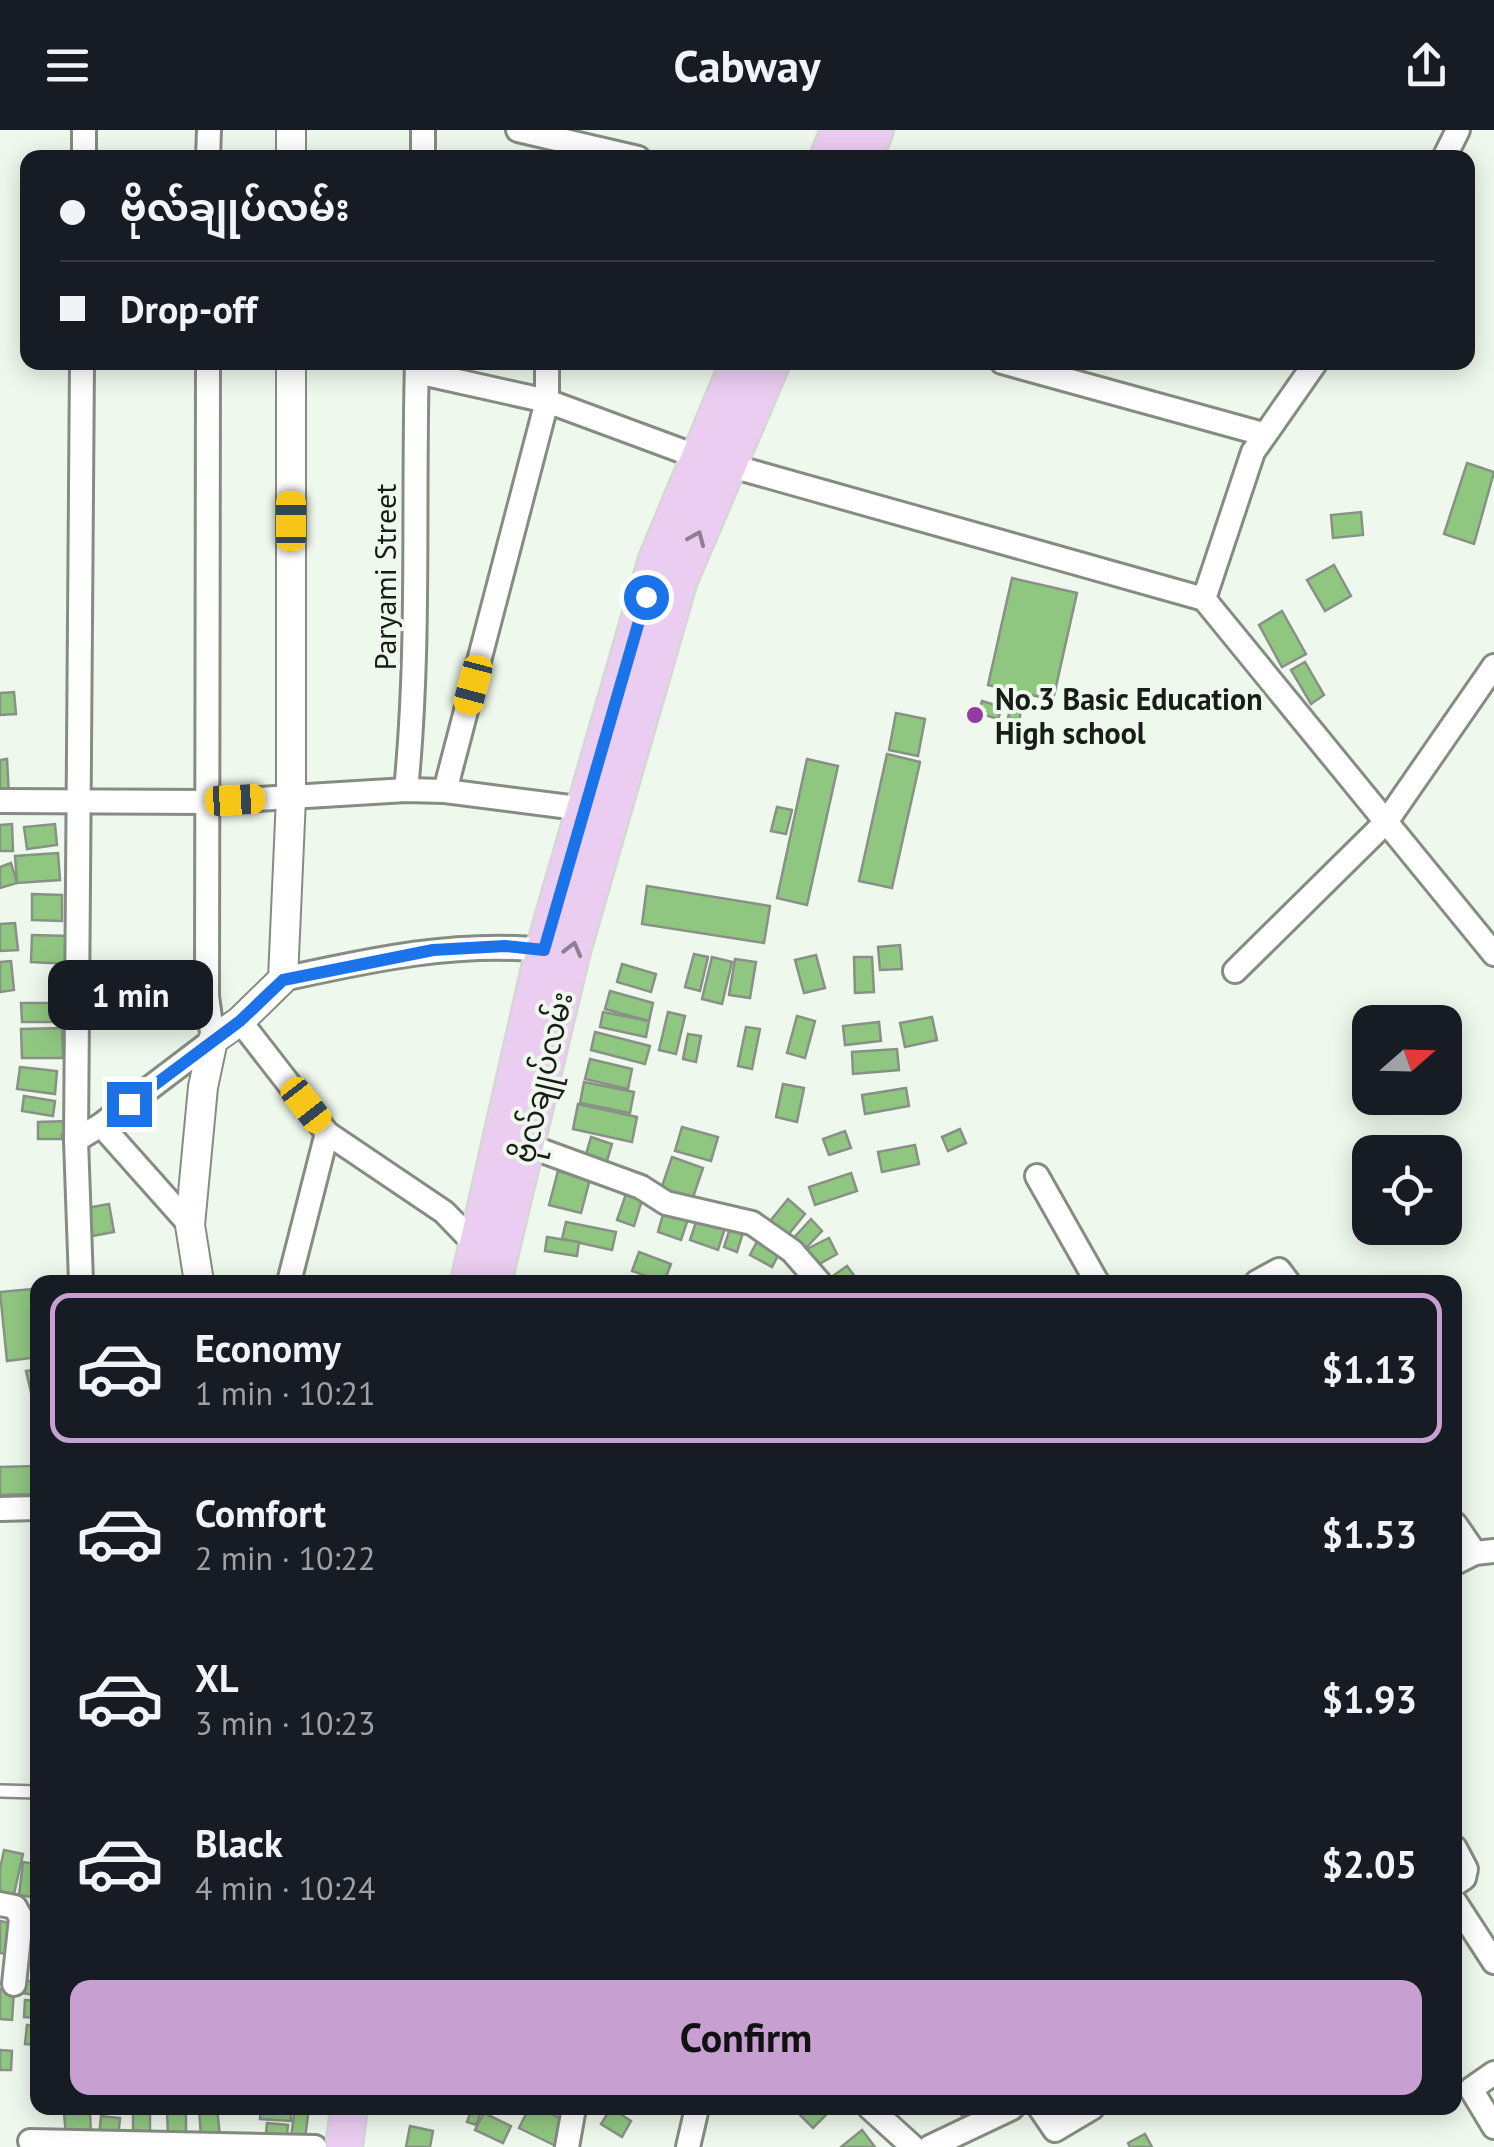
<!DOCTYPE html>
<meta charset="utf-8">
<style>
body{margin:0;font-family:"PT Sans","Noto Sans Myanmar",sans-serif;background:#20242c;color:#f1f3f6;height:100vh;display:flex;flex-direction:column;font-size:38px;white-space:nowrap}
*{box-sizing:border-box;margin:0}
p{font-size:32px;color:#9ea1a6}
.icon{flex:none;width:55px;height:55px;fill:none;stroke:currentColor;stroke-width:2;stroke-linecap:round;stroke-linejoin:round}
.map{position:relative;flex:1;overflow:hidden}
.drawer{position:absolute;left:30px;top:1145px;width:1432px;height:840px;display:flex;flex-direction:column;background:#171b24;border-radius:20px;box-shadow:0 5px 25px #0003}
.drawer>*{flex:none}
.banner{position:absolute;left:20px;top:20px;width:1455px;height:220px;border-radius:20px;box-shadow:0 5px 25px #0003;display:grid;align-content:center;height:220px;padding:0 40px;background:#171b24}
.needle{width:65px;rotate:70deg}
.buttons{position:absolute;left:1352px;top:875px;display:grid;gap:20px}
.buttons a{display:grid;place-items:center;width:110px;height:110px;border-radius:20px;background:#171b24;box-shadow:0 5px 25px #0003;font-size:50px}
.end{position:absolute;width:45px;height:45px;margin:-22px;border:12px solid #1a73e8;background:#fff;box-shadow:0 0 0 5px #fff}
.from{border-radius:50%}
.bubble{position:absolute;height:70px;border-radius:20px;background:#171b24;box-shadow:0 5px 25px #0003;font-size:32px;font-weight:700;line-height:70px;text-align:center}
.car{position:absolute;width:30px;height:60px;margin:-30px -15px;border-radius:12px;box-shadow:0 0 8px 2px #0007;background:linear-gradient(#f5c518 24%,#345 0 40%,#f5c518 0 76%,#345 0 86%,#f5c518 0)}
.banner b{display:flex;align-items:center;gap:35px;height:95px;font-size:38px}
.banner b+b{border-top:2px solid #363941}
.banner i{width:25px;height:25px;background:#f1f3f6}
ul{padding:18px 0 0;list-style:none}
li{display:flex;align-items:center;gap:30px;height:150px;margin:0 20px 15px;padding:0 20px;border:5px solid transparent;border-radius:20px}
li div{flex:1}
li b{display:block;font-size:38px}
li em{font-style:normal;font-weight:700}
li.selected{border-color:#c89fd1}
li>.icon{width:90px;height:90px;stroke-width:1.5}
.primary-button{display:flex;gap:20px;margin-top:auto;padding:20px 40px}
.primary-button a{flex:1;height:115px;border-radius:20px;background:#c89fd1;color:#111;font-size:40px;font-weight:700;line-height:115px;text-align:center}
header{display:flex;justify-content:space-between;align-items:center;height:130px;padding:0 40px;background:#171b24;font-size:45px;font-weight:700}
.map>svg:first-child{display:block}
.building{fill:#8fc780;stroke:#899186;stroke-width:2.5}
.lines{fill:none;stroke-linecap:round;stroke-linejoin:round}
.service-casing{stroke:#858d82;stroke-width:16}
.minor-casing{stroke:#858d82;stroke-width:28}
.tertiary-casing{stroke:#858d82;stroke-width:32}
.primary-casing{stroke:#d6d6d6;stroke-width:40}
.service{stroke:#fff;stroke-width:11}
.minor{stroke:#fff;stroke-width:22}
.tertiary{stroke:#fff;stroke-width:28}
.primary{stroke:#eccdf2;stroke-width:35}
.oneway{stroke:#8d7e90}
.route{stroke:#1a73e8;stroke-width:12}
.poi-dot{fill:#9539a4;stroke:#eff8ec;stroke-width:4}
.labels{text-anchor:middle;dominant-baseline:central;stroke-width:8;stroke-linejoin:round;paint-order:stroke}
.street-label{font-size:30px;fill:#191d19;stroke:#eff8ec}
.poi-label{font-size:30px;font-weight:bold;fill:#191d19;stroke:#eff8ec;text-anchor:start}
</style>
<header><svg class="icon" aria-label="menu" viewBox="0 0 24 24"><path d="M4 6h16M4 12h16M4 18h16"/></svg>Cabway<svg class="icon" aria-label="share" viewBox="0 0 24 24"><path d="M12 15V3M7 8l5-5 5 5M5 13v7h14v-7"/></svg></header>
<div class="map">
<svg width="1494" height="2017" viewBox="0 0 1494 2017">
<rect width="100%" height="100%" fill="#eff8ec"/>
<g class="building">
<polygon points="1467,333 1494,342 1474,414 1444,404"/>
<polygon points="1361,382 1363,405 1333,408 1331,385"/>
<polygon points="1334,435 1351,466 1325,481 1307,450"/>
<polygon points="1012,448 1077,463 1053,570 988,555"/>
<polygon points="1282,481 1306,524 1282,537 1259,495"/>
<polygon points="1305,532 1324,565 1311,574 1291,540"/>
<polygon points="14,562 16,584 0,585 0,563"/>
<polygon points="982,571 1002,577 998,589 978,583"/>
<polygon points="1011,574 1022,577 1019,590 1008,588"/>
<polygon points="896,583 925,589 918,626 889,620"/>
<polygon points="887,624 920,632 892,758 859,751"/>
<polygon points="7,629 9,666 0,666 0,630"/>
<polygon points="807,629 838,636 807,775 777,768"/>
<polygon points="777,677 792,680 786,704 771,701"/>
<polygon points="12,694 13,721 0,721 0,695"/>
<polygon points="55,694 57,715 27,719 24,697"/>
<polygon points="58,723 60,750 17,753 15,726"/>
<polygon points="11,733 17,753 0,758 0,737"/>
<polygon points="647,756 770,776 764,813 642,794"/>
<polygon points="32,764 62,765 62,791 32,790"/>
<polygon points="15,793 18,820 0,821 0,794"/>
<polygon points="32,805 69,806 68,834 31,832"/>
<polygon points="900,815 902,839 880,840 878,817"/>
<polygon points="694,824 708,827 700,861 685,857"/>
<polygon points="816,825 825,858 804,863 795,830"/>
<polygon points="712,827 732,832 722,874 702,869"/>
<polygon points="854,827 872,827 874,862 855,863"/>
<polygon points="735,829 756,832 750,868 729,865"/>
<polygon points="11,831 14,860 0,862 0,832"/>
<polygon points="622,834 656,844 651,862 617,852"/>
<polygon points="610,861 653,873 649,891 605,879"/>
<polygon points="21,873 64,873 64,892 22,892"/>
<polygon points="603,882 649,891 646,907 600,897"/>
<polygon points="668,882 685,886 676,924 659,920"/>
<polygon points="797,886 815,891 805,928 787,923"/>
<polygon points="932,887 937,910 905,917 900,893"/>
<polygon points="879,892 881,911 845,915 843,896"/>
<polygon points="746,897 760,899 752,939 738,936"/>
<polygon points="62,898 63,928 22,928 21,899"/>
<polygon points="595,902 650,916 645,934 591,920"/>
<polygon points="688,904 701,906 696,932 683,929"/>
<polygon points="897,919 899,940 853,944 852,922"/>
<polygon points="590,929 632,939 628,959 585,949"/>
<polygon points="20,937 57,941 55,964 17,959"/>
<polygon points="584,952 634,962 630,983 580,973"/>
<polygon points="783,954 804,958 797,992 776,987"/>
<polygon points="906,958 909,976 865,984 862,965"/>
<polygon points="24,966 55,971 53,986 22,981"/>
<polygon points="578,974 637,987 632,1012 573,999"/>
<polygon points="68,991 68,1004 62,1004 62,1009 38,1009 38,992"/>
<polygon points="682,997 718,1007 711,1031 675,1021"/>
<polygon points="960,999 966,1013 948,1021 942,1007"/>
<polygon points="845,1001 851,1018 829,1025 823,1009"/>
<polygon points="591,1007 612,1014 606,1034 585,1028"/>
<polygon points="915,1015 919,1034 882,1042 878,1022"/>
<polygon points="672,1027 703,1038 690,1076 659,1065"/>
<polygon points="558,1041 590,1049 581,1083 549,1075"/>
<polygon points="851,1043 857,1061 815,1075 809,1057"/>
<polygon points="627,1061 643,1067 634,1096 617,1090"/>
<polygon points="788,1069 805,1084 784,1110 766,1096"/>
<polygon points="109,1074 114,1102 92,1106 87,1078"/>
<polygon points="664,1081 688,1089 681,1110 658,1102"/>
<polygon points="697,1089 725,1098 718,1120 690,1110"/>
<polygon points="811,1089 822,1101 801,1123 790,1112"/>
<polygon points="566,1092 616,1102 612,1120 562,1109"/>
<polygon points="731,1095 744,1099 737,1122 724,1117"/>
<polygon points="761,1104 783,1116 772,1137 750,1125"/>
<polygon points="547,1107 579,1112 577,1126 545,1121"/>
<polygon points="829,1108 837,1124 814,1137 805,1120"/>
<polygon points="639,1122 671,1134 664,1152 632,1141"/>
<polygon points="847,1136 859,1152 833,1152 830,1148"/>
<polygon points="32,1159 38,1227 7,1231 0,1162"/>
<polygon points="38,1239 38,1292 26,1241"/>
<polygon points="36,1336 37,1364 0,1365 0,1337"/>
<polygon points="4,1720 23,1724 12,1773 0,1770 0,1739"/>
<polygon points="23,1732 36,1734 32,1767 19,1765"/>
<polygon points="0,1791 11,1793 7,1824 0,1823"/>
<polygon points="22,1850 38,1852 38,1865 20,1863"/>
<polygon points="0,1859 14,1861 12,1890 0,1889"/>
<polygon points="25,1870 38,1871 38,1888 24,1887"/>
<polygon points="27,1895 38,1896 38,1915 25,1914"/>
<polygon points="0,1920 12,1921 11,1940 0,1940"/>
<rect x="133" y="1978" width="17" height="33"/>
<polygon points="199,1978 217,1978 220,2006 201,2007"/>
<polygon points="261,1978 291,1978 291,1991 260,1989"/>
<polygon points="295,1978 309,1978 305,2008 291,2007"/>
<polygon points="472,1978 482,1979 476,1995 467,1992"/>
<polygon points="529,1978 539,1978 568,1992 556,2016 519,1998"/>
<polygon points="611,1978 631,1991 622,2007 601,1994"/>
<polygon points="803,1978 833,1978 813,1998 798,1983"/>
<polygon points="959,1978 978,1978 983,1983 968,1994 957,1979"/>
<polygon points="167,1982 186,1982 186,2005 168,2005"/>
<polygon points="90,1983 91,2004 66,2005 64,1984"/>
<polygon points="484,1983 511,1996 503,2013 475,2000"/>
<polygon points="101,1986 120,1988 118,2009 99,2007"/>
<polygon points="267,1993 288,1995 286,2015 265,2013"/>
<polygon points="410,1996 433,2001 430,2017 406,2017"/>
<polygon points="862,2000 875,2017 841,2017"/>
<polygon points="1145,2004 1152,2017 1130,2017 1128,2013"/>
</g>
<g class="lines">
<g class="service-casing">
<polyline id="service" points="0,1661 38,1662"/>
</g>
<g class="minor-casing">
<g id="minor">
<polyline points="518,0 638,28"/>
<polyline points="84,28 84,0"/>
<polyline points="208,28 209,0"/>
<polyline points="423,28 423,0"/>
<polyline points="1444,28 1458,0"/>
<polyline points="1002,232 1263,304"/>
<polyline points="417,242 547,271 701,328"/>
<polyline points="728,335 1204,469 1494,824"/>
<polyline points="1204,469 1253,322 1316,232"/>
<path d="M406 660C420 519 413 375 417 232"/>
<polyline points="445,661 547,271 547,232"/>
<polyline points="0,671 208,672 406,660 445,661 585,679"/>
<polyline points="1235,841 1386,692 1494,536"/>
<path d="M283 849C370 830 455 811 544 820"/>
<polyline points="240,891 327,1003 444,1082 477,1116"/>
<polyline points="101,995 190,1095"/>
<polyline points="76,1010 101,995 213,910 207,866 208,232"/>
<polyline points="526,1015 641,1057 666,1073 752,1093 792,1121 819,1152"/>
<polyline points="1037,1046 1097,1152"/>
<polyline points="81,1152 76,1010 82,232"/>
<polyline points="289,1152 327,1003"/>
<polyline points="1257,1152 1279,1140 1288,1152"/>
<polyline points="0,1379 38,1378"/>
<polyline points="1455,1394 1475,1423"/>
<polyline points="1455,1433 1475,1423 1494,1421"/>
<polyline points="1455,1718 1466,1739 1464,1748 1455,1754"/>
<polyline points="1455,1772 1494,1832"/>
<polyline points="0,1774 15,1777 21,1788 14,1854"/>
<polyline points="1494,1943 1471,1959 1494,1997"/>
<polyline points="870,1978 913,2017"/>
<polyline points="1040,1978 1055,2000 1092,1978"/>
<polyline points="30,2011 315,2017"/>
<polyline points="567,2017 574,1978"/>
<polyline points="688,2017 697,1978"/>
<polyline points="930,2017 1012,1978"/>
</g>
</g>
<g class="tertiary-casing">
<g id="tertiary">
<polyline points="291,28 291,0"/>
<polyline points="199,1152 190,1095 203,957 213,910 240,891 283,849 291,668 291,232"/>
</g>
</g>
<g class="primary-casing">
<g id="primary">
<polyline points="828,28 839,0"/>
<polyline points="864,28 875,0"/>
<polyline points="469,1152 544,820 656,432 739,232"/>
<polyline points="493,1152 572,821 679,450 772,232"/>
<polyline points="344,2017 349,1978"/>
</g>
</g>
<use href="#service" class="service"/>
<use href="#minor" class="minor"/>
<use href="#tertiary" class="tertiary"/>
<use href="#primary" class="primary"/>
</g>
<defs><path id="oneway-chevron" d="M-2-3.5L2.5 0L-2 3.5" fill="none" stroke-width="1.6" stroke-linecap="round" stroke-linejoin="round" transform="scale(2.5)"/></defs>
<g class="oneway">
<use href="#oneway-chevron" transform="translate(697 408) rotate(-67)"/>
<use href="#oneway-chevron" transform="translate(573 819) rotate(-75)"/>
</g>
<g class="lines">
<polyline class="route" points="129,974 240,891 283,850 433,820 505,816 544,820 646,467"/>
</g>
<circle class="poi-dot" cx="975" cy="585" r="10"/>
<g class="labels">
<g class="street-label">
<text transform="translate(384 447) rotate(-90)">Paryami Street</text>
<text transform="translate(542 947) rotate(-77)">ဗိုလ်ချုပ်လမ်း</text>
</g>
<g class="poi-label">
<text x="995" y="568">No.3 Basic Education<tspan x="995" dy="34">High school</tspan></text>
</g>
</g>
</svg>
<div class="buttons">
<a><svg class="needle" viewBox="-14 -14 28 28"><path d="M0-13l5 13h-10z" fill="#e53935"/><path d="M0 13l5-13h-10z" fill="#9ea1a6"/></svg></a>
<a><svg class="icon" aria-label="locate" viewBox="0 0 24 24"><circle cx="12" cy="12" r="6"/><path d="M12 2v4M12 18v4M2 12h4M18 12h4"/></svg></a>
</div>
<i class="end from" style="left:646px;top:467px"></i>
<i class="end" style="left:129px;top:974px"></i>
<div class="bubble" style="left:48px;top:830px;width:165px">1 min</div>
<i class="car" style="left:291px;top:391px;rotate:0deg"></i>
<i class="car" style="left:473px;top:555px;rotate:195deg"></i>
<i class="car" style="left:235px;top:670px;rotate:87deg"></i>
<i class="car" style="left:306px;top:975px;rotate:142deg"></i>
<div class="banner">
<b><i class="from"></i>ဗိုလ်ချုပ်လမ်း</b>
<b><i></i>Drop-off</b>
</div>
<section class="drawer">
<ul>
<li class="selected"><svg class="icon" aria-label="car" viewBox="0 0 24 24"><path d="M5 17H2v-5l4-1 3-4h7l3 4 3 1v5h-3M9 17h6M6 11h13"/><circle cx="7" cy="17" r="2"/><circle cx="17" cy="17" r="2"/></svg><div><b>Economy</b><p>1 min · 10:21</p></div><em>$1.13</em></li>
<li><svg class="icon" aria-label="car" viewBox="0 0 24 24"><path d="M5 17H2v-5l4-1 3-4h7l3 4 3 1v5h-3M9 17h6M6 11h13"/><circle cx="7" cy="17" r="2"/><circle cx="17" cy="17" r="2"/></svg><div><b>Comfort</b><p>2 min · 10:22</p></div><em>$1.53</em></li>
<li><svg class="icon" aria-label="car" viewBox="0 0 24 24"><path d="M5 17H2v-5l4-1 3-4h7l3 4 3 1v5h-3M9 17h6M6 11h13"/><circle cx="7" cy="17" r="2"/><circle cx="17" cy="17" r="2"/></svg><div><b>XL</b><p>3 min · 10:23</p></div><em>$1.93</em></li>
<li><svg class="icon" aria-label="car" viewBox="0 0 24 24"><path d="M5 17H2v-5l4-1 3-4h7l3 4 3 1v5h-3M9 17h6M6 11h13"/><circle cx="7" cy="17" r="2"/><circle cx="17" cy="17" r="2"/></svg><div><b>Black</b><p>4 min · 10:24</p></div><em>$2.05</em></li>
</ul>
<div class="primary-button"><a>Confirm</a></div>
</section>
</div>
